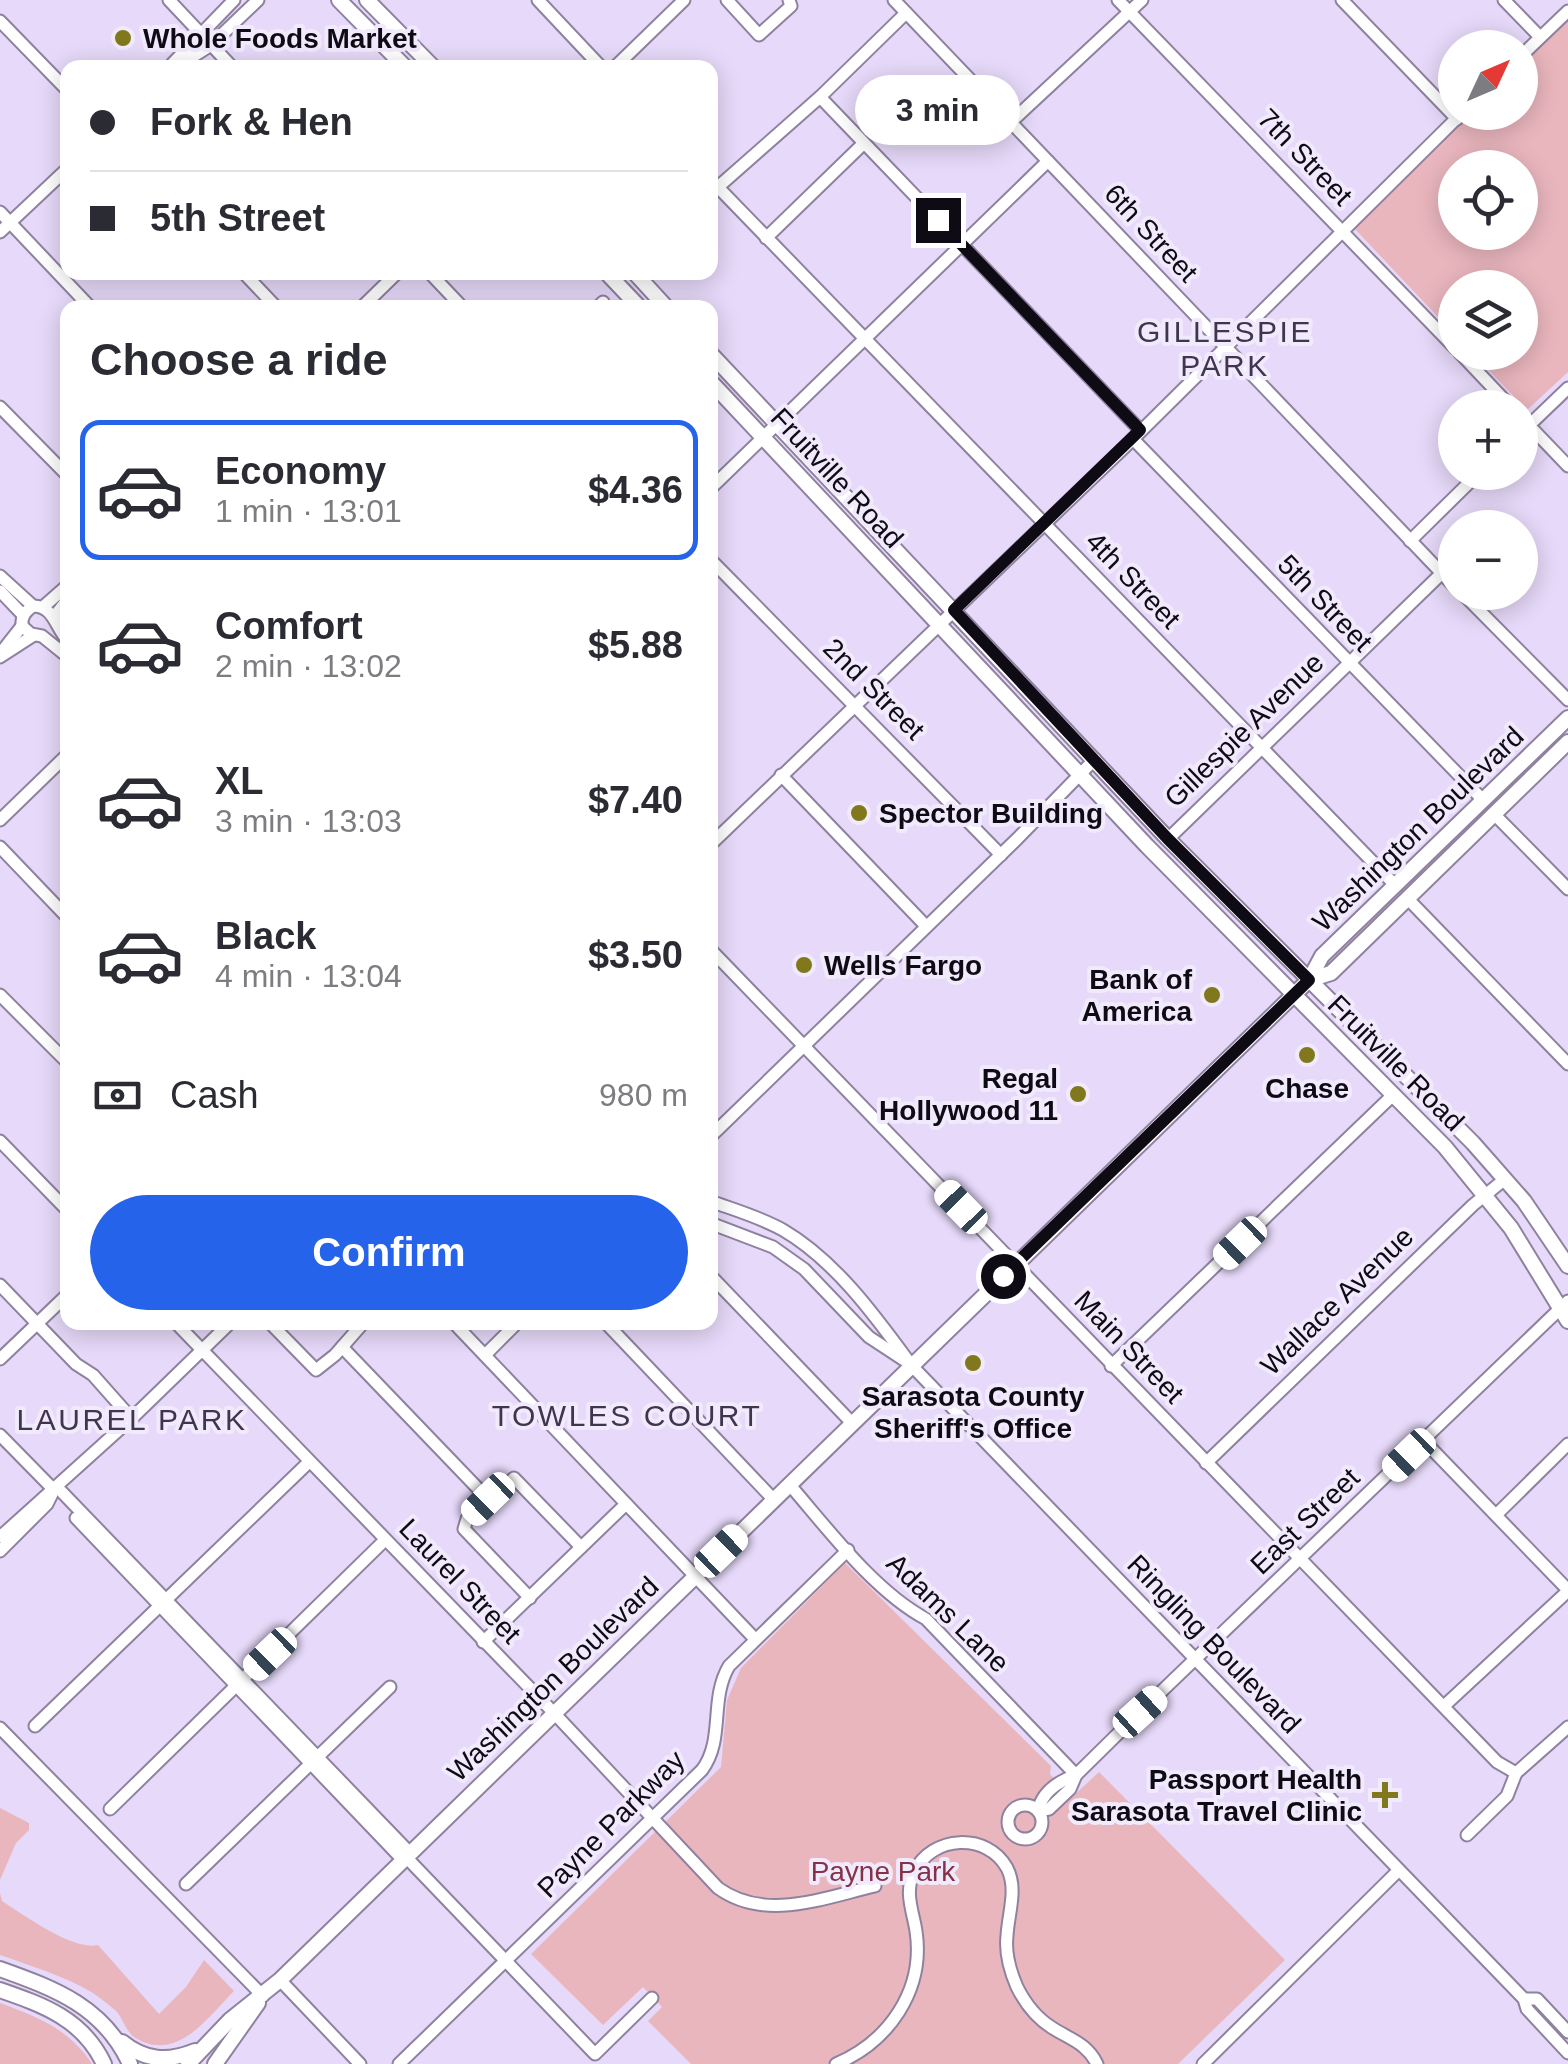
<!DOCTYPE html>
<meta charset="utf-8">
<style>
body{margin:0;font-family:Helvetica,sans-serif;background:#f7f7f7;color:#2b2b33;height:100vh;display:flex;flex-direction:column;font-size:38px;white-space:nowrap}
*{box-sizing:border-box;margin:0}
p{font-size:32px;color:#7c7c81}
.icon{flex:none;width:55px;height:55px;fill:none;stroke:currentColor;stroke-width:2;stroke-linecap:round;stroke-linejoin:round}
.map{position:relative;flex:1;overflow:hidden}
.side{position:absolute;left:60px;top:300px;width:658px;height:1030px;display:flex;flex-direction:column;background:#fff;border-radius:20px;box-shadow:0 5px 25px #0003}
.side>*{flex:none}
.hud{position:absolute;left:60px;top:60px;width:658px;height:220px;border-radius:20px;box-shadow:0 5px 25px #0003;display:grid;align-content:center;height:220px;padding:0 30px;background:#fff}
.needle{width:65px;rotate:46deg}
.buttons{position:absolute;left:1438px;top:30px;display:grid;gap:20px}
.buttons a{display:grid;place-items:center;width:100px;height:100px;border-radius:50%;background:#fff;box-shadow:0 5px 25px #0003;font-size:50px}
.end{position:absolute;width:45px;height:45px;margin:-22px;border:12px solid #0f0b15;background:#fff;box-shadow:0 0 0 5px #fff}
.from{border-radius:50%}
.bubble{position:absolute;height:70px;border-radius:35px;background:#fff;box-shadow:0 5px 25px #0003;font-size:32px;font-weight:800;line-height:70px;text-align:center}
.car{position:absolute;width:30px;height:60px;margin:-30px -15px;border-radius:12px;box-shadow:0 0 8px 2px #0007;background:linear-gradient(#fff 24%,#345 0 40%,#fff 0 76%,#345 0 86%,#fff 0)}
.hud b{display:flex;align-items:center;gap:35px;height:95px;font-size:38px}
.hud b+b{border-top:2px solid #e1e1e2}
.hud i{width:25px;height:25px;background:#2b2b33}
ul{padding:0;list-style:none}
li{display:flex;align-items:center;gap:30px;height:140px;margin:0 20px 15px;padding:0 10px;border:5px solid transparent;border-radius:20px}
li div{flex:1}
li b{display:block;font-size:38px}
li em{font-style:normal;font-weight:800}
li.on{border-color:#2563eb}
li>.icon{width:90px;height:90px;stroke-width:1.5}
h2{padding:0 30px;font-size:45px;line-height:120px}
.pay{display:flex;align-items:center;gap:25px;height:110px;padding:0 30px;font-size:38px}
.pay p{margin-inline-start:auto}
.button{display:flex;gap:20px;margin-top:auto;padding:20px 30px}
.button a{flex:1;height:115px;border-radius:60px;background:#2563eb;color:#fff;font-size:40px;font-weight:800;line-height:115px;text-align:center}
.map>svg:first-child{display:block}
.green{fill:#eab6be;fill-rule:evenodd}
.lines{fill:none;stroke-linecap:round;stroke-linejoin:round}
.minor-casing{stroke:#8f829f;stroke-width:15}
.major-casing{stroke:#8f829f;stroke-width:18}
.minor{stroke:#fff;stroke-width:11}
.major{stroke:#fff;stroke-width:14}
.route{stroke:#0f0b15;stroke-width:12}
.poi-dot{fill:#81771c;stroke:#f1e9fc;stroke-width:4}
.labels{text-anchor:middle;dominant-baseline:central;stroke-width:8;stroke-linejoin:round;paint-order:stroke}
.poi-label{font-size:28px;font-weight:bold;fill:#0f0b15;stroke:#f1e9fc;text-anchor:start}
.street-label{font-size:28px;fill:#0f0b15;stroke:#f1e9fc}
.park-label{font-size:28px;fill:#843246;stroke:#f1e9fc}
.neighbourhood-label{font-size:30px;letter-spacing:2.5px;fill:#40354e;stroke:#f1e9fc}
</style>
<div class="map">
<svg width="1568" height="2064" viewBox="0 0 1568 2064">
<rect width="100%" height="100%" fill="#e6d9f9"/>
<g class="green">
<path d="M1568 20V372L1527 410 1472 353 1520 352V288H1455V335L1354 228 1472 113 1520 112V66ZM1455 168H1520V232H1455Z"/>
<polygon points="845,1563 1051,1766 1050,1774 1072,1797 1099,1772 1285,1960 1178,2064 691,2064 648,2021 662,2007 643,1987 603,2025 531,1954 721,1767 727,1700 741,1668"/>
<polygon points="0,1808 29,1823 29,1830 16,1843 0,1880"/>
<path d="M0 1893 2 1901C24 1915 73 1951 98 1945L159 2014 186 1987 204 1960 234 1991C207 2018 177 2064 134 2037 126 2031 123 2019 117 2012 111 2006 100 1998 93 1993 65 1976 31 1966 0 1955Z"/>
<path d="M0 2003C38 2017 69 2029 92 2064H0Z"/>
</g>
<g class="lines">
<g class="minor-casing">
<g id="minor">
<polyline points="169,0 233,68"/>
<polyline points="538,0 602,68"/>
<polyline points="727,0 759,35 791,6 789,0"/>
<polyline points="894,0 1455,587"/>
<polyline points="1118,0 1455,348"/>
<polyline points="1342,0 1457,119"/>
<polyline points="1504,0 1540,37"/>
<polyline points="0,21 68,91"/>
<polyline points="1520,57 1568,11"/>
<polyline points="172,64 234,0"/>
<polyline points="175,68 211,45 258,0"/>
<polyline points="614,68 684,0"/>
<polyline points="820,97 1140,430"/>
<polyline points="1011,122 1142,0"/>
<polyline points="710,179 1396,886"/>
<polyline points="710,194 820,97 906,13"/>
<polyline points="0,212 91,308"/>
<polyline points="0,232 68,168"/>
<polyline points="766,238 864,143"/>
<polyline points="243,272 277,308"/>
<polyline points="429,272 463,308"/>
<polyline points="361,308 398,272"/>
<polyline points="597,308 603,302"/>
<polyline points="1459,352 1512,408"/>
<polyline points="0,407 68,476"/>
<polyline points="1520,416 1568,466"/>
<polyline points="1520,434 1568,388"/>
<polyline points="1133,439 1483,800"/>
<polyline points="710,489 1048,161"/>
<polyline points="1410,541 1480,472"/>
<polyline points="710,559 1001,855"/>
<polyline points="0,576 33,606"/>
<polyline points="0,591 23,615"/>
<polyline points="1461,592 1568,700"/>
<polyline points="43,607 68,585"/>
<polyline points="54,617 68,599"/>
<path d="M22 626C21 616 26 611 33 606 54 606 55 627 68 641"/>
<polyline points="22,626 31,634 42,636 68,657"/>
<polyline points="0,654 22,626"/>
<polyline points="0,657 34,635"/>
<polyline points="781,775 926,926"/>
<polyline points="1494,814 1568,889"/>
<polyline points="0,820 68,754"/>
<polyline points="1168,839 1442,573"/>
<polyline points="710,845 1133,439 1463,112"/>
<polyline points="0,847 68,918"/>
<polyline points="1407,898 1568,1064"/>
<polyline points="710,949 1497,1762 1516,1773"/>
<polyline points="0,995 68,1063"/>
<polyline points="710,1137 1017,839 1095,759"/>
<polyline points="0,1141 68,1211"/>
<path d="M710 1201C735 1210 760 1217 783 1230 836 1261 876 1317 912 1366L1524 1999 1527 2009 1568 2053"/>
<polyline points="710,1223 773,1247 804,1269 869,1337 904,1360"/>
<polyline points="710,1275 852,1423"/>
<polyline points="0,1285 76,1364 93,1375 132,1419"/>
<path d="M175 1322 554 1713 718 1888C765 1922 823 1898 875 1886"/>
<polyline points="269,1322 316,1370 335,1355 364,1322"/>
<polyline points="453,1322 755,1639"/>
<polyline points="605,1322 774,1500"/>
<polyline points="342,1347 488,1499"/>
<polyline points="485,1355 518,1322"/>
<polyline points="0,1359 68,1294"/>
<polyline points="1111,1366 1393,1095"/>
<polyline points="0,1435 54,1490"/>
<polyline points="1424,1441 1568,1590"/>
<polyline points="1206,1463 1473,1205 1505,1179"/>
<path d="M789 1484C828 1529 874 1591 926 1619L1076 1775"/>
<polyline points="57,1487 410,1853"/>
<polyline points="1496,1515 1568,1444"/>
<polyline points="76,1518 403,1860"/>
<polyline points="0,1537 131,1419 231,1322"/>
<polyline points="0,1551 47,1504 52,1494"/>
<polyline points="530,1598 464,1529 467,1519 514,1478 581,1547"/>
<polyline points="483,1642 626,1504"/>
<polyline points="1444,1706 1568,1591"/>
<polyline points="35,1726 309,1462"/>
<polyline points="0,1728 263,1996"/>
<polyline points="1516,1773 1568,1727"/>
<circle cx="1025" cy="1822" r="17"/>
<polyline points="110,1809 385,1540"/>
<polyline points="1038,1811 1049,1809 1070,1789 1076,1775 1140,1712 1568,1301"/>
<path d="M1038 1811C1042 1792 1059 1781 1076 1775"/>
<polyline points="1467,1835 1507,1796 1516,1773"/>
<polyline points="406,1857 595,2054 652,1998"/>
<polyline points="186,1884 390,1687"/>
<polyline points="280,1980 360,2064"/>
<polyline points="1524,1999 1537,1999 1568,2032"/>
<path d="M399 2064 702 1770C725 1739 709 1700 729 1666L848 1550"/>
<path d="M836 2064C888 2042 925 1991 916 1931 913 1911 904 1893 914 1872 932 1835 987 1832 1007 1868 1018 1889 1008 1914 1007 1936 1005 1953 1010 1971 1017 1987 1025 2003 1037 2018 1051 2027 1069 2039 1087 2043 1097 2064"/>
<polyline points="1203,2064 1398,1871"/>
</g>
</g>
<g class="major-casing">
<g id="major">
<polyline points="339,0 406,68"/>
<polyline points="367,0 434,68"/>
<polyline points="606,272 640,308"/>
<polyline points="634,272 667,308"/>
<polyline points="710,353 1168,839 1473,1143 1524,1201 1568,1266"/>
<polyline points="710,381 1147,846 1445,1147 1511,1228 1568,1321"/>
<polyline points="1309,980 1331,973 1568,742"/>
<path d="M0 1969C56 1989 104 2007 130 2064"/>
<path d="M0 1990C43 2005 83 2019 104 2064"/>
<path d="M122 2042C145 2061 168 2062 195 2051"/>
<polyline points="188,2064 230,2020 280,1980 1309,980 1322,956 1568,718"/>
<polyline points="215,2064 258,2003"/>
</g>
</g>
<use href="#minor" class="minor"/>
<use href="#major" class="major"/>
</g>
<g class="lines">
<polyline class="route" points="938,220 1140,430 954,610 1168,839 1309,980 1003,1276"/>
</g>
<g class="poi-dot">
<circle cx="123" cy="38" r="10"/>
<circle cx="859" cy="813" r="10"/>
<circle cx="804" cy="965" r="10"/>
<circle cx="1212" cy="995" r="10"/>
<circle cx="1307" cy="1055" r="10"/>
<circle cx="1078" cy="1094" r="10"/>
<circle cx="973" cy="1363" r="10"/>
<path d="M1380 1780h10v10h10v10h-10v10h-10v-10h-10v-10h10z"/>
</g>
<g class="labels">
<g class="poi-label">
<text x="143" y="38">Whole Foods Market</text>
<text x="879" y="813">Spector Building</text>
<text x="824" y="965">Wells Fargo</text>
<text x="1192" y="979" text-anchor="end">Bank of<tspan x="1192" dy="32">America</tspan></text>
<text x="1058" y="1078" text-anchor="end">Regal<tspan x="1058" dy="32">Hollywood 11</tspan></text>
<text x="1307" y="1088" text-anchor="middle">Chase</text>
<text x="973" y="1396" text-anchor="middle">Sarasota County<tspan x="973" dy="32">Sheriff's Office</tspan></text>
<text x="1362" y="1779" text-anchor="end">Passport Health<tspan x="1362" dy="32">Sarasota Travel Clinic</tspan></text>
</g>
<g class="street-label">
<text transform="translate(1305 157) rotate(46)">7th Street</text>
<text transform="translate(1151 233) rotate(47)">6th Street</text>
<text transform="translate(837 478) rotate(47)">Fruitville Road</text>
<text transform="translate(1133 580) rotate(46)">4th Street</text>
<text transform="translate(1325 603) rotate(46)">5th Street</text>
<text transform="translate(874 689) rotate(45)">2nd Street</text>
<text transform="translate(1244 730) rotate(-44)">Gillespie Avenue</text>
<text transform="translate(1418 829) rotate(-44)">Washington Boulevard</text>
<text transform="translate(1396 1063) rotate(45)">Fruitville Road</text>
<text transform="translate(1337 1301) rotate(-44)">Wallace Avenue</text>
<text transform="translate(1129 1347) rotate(46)">Main Street</text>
<text transform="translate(1305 1521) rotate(-44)">East Street</text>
<text transform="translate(460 1581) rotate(46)">Laurel Street</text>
<text transform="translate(948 1613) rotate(44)">Adams Lane</text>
<text transform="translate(1214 1644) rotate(46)">Ringling Boulevard</text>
<text transform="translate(553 1679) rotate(-44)">Washington Boulevard</text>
<text transform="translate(611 1824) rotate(-45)">Payne Parkway</text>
</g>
<g class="park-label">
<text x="883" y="1871">Payne Park</text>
</g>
<g class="neighbourhood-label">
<text x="1225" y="331">GILLESPIE<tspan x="1225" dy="34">PARK</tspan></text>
<text x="627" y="1415">TOWLES COURT</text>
<text x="132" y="1419">LAUREL PARK</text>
</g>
</g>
</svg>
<div class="buttons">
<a><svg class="needle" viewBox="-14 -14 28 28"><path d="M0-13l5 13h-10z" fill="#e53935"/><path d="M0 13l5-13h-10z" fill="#7c7c81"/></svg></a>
<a><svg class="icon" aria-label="locate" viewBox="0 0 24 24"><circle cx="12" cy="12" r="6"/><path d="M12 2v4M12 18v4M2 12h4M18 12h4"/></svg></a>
<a><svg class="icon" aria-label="layers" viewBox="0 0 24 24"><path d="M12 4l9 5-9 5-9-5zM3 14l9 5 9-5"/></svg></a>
<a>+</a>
<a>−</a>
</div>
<i class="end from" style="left:1003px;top:1276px"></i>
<i class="end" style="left:938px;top:220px"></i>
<div class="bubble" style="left:855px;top:75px;width:165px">3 min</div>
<i class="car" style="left:961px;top:1207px;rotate:316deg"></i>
<i class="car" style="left:1240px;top:1243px;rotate:226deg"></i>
<i class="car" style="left:1409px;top:1455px;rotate:226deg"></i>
<i class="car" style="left:488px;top:1499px;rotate:226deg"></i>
<i class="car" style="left:721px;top:1551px;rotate:46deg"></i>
<i class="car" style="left:270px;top:1654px;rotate:226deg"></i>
<i class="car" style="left:1140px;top:1712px;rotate:48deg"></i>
<div class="hud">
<b><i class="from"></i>Fork &amp; Hen</b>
<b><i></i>5th Street</b>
</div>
<section class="side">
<h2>Choose a ride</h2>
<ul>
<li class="on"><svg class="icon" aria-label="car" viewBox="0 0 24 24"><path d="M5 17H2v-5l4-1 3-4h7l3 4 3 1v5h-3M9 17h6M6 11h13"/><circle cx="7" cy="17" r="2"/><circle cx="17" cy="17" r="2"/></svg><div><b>Economy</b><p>1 min · 13:01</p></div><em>$4.36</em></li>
<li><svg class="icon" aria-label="car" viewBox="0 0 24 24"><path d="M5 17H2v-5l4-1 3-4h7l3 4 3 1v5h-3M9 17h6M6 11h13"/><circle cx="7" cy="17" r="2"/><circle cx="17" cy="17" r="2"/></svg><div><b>Comfort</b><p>2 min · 13:02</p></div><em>$5.88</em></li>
<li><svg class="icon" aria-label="car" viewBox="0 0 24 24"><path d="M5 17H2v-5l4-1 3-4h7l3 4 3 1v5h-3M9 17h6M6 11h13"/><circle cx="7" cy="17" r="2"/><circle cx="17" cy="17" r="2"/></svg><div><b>XL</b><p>3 min · 13:03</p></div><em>$7.40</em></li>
<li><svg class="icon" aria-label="car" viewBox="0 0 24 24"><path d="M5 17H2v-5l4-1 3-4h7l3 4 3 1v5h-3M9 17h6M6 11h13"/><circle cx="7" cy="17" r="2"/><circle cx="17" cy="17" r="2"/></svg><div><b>Black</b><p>4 min · 13:04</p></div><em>$3.50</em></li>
</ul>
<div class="pay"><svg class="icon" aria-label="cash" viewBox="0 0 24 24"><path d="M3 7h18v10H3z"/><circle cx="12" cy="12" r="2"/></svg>Cash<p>980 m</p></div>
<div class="button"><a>Confirm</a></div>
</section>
</div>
